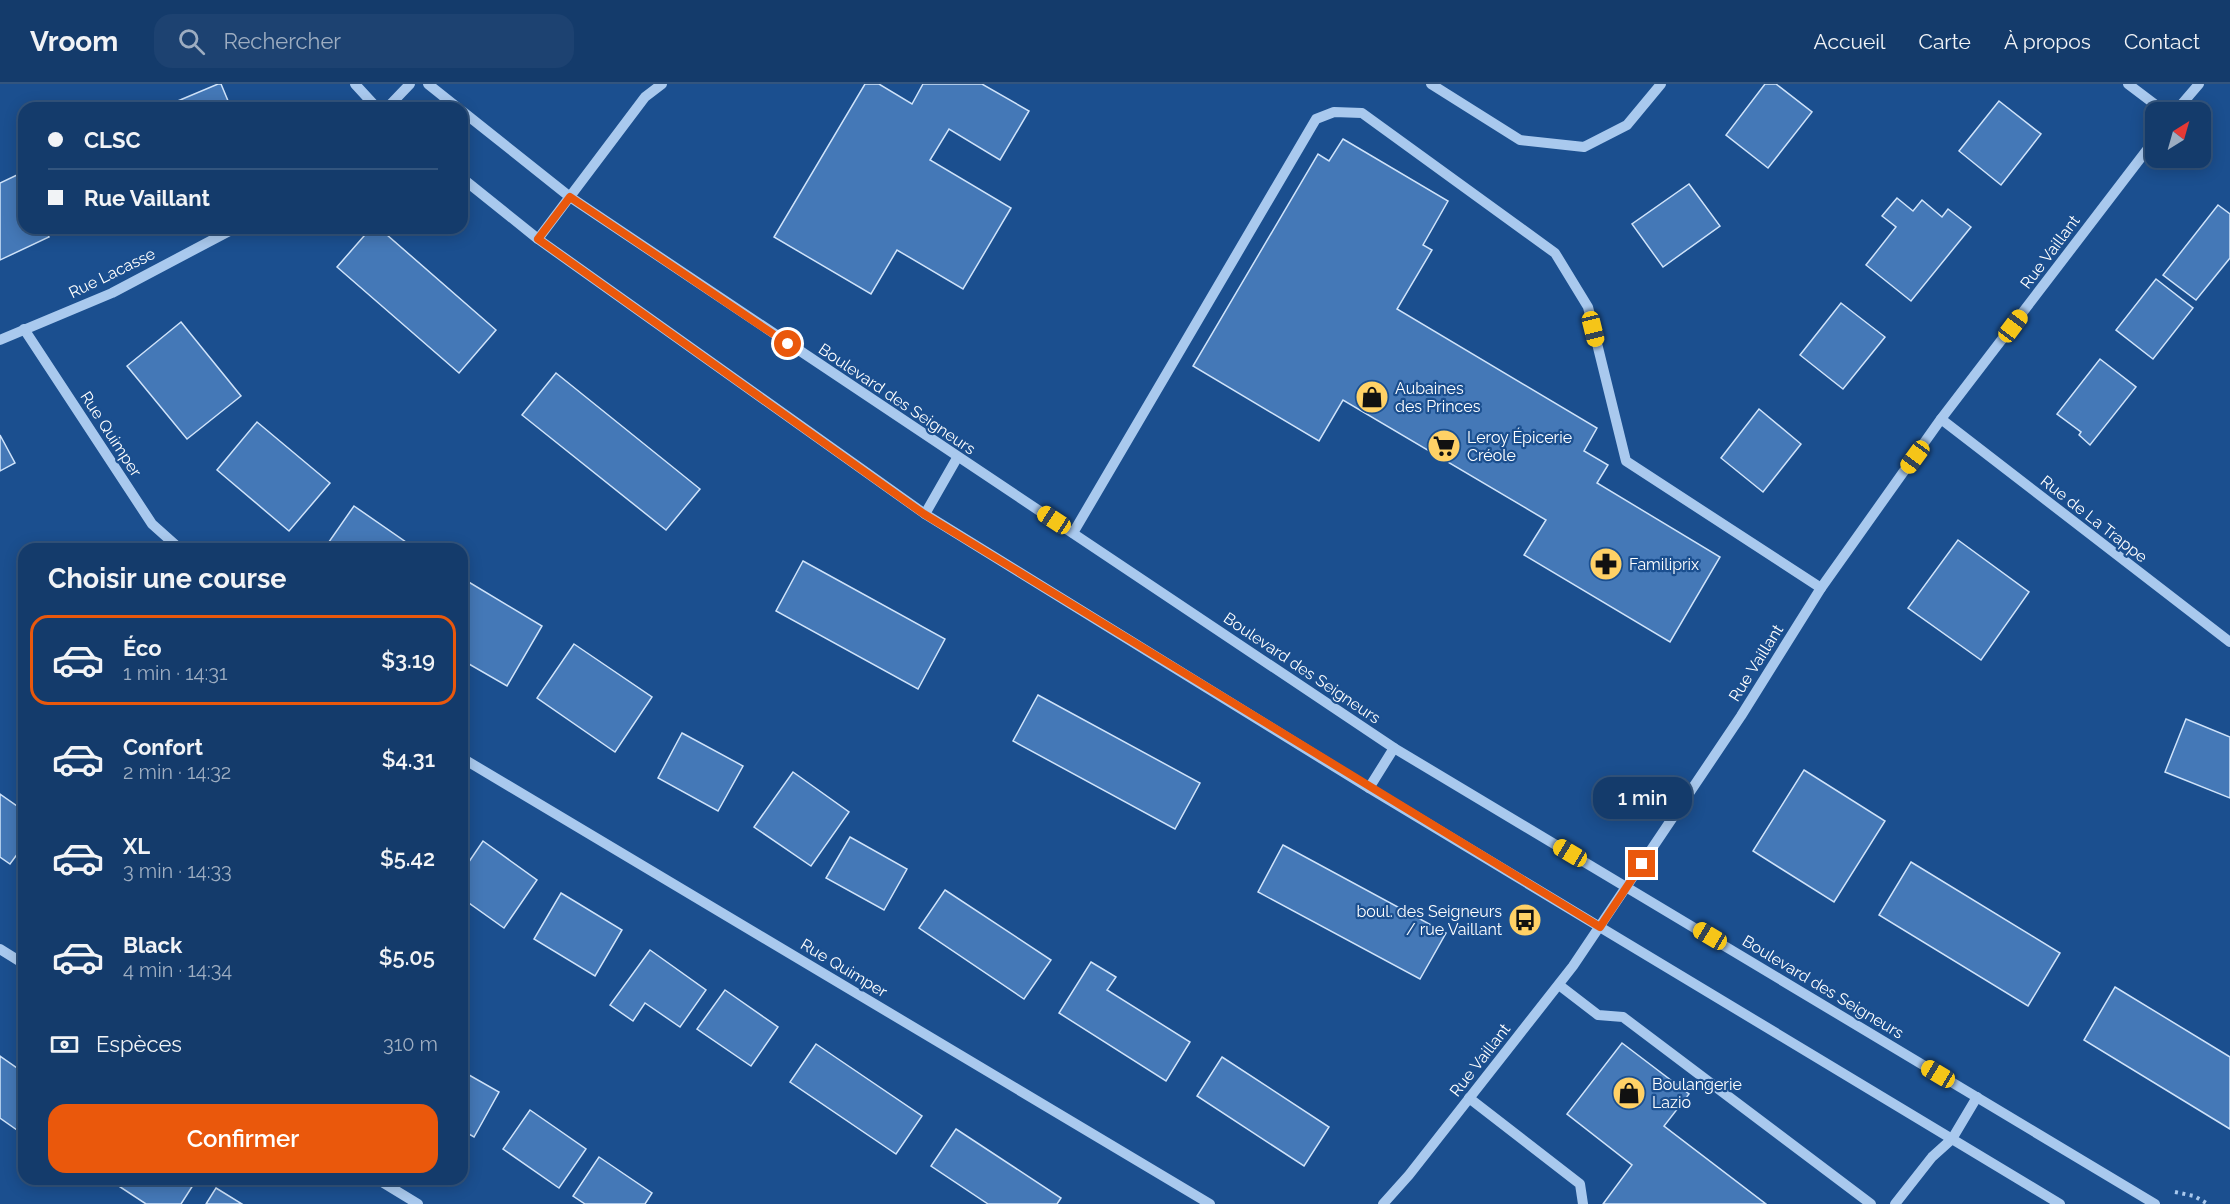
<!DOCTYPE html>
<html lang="fr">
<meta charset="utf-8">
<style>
body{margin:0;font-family:Raleway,sans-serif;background:#1d4271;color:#f1f3f6;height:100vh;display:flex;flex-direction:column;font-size:22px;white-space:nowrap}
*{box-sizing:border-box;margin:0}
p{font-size:20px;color:#9dadc1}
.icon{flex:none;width:33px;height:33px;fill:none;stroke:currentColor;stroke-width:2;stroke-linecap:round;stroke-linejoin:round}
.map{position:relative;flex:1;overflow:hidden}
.drawer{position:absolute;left:18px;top:459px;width:450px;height:642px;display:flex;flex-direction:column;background:#143b6b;border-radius:18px;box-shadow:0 3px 15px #0003,0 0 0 2px #33557e}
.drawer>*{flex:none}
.banner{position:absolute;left:18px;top:18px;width:450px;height:132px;border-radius:18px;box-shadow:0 3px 15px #0003,0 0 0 2px #33557e;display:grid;align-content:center;height:132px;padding:0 30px;background:#143b6b}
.needle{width:39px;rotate:37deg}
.tools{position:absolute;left:2145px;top:18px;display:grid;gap:12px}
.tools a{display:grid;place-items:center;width:66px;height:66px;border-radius:12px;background:#143b6b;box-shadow:0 3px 15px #0003,0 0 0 2px #33557e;font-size:30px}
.end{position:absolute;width:27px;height:27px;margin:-14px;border:8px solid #ea580c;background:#fff;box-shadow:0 0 0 3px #fff}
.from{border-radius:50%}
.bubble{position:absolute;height:42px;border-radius:18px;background:#143b6b;box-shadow:0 3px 15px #0003,0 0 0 2px #33557e;font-size:20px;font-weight:600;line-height:42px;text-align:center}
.car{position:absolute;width:18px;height:36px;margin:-18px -9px;border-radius:8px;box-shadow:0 0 4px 2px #0007;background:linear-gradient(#f5c518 24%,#345 0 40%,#f5c518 0 76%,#345 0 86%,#f5c518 0)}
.banner b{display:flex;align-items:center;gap:21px;height:57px;font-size:22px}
.banner b+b{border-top:2px solid #33557e}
.banner i{width:15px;height:15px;background:#f1f3f6}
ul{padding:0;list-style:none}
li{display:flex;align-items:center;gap:18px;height:90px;margin:0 12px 9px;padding:0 18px;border:3px solid transparent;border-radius:18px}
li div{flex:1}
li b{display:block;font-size:22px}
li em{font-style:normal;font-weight:600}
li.selected{border-color:#ea580c}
li>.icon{width:54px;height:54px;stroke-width:1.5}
h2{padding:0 30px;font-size:27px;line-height:72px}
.pay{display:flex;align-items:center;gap:15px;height:66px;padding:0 30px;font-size:22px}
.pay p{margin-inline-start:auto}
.button{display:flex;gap:12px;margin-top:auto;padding:12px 30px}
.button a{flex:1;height:69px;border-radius:18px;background:#ea580c;color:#fff;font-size:24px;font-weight:600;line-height:69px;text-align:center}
header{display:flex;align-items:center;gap:36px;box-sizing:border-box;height:84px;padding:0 30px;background:#143b6b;border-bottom:2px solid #33557e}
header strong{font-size:28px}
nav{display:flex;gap:33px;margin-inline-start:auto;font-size:21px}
.search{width:420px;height:54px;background:#1d4271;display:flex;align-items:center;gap:15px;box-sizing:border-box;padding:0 21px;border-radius:18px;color:#9dadc1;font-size:22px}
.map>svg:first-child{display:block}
.building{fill:#4478b7;stroke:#cfe3fa;stroke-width:1.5}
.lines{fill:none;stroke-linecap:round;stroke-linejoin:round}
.path{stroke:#a9c9ee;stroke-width:4;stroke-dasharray:3 4.5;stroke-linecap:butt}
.minor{stroke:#a9c9ee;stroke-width:10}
.route{stroke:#ea580c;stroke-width:8}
.labels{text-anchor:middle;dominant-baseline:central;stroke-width:4.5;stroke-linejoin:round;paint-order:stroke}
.street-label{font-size:16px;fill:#fff;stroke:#1b4f8f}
.poi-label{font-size:16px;fill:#fff;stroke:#1b4f8f;text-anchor:start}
</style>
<header>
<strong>Vroom</strong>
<div class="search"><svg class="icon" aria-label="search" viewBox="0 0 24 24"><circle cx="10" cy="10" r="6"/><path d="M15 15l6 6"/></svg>Rechercher</div>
<nav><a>Accueil</a><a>Carte</a><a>À propos</a><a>Contact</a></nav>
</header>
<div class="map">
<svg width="2230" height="1120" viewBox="0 0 2230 1120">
<rect width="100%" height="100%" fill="#1b4f8f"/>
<g class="building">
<polygon points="218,0 221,0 231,24 161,24"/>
<polygon points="865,0 879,0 912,20 923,0 982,0 1029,27 1000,76 949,45 930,76 1011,124 963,205 897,166 871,210 774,153"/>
<polygon points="1765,0 1776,0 1812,28 1768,84 1726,51"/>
<polygon points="1999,17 2041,50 2001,101 1959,67"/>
<polygon points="1343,55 1448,117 1423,161 1432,166 1397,225 1597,344 1584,367 1608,381 1597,399 1720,473 1670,558 1524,471 1546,436 1343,316 1319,357 1193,282 1318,70 1329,77"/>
<polygon points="19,90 24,101 24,144 44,144 49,153 0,176 0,99"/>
<polygon points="1689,100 1720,142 1663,183 1632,140"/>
<polygon points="1897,114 1913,127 1922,116 1942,133 1948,125 1971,143 1911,217 1866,181 1896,143 1882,132"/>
<polygon points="2218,121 2230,130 2230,174 2196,216 2163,191"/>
<polygon points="371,144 379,144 496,246 459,289 337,183"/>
<polygon points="2156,195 2193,224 2153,275 2116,246"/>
<polygon points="1841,219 1885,253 1843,305 1800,271"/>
<polygon points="181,238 241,312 187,355 127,282"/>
<polygon points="2100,275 2136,303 2090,361 2079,351 2081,348 2057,330"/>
<polygon points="556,289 700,405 666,446 522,331"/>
<polygon points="1759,325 1801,360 1763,408 1721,374"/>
<polygon points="257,338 330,399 289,447 217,386"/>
<polygon points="0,351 15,379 0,387"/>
<polygon points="354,422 416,465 324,465"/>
<polygon points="1958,456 2029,508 1981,576 1908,524"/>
<polygon points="803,477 945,555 918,605 776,527"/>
<polygon points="462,494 542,542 507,602 462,576"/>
<polygon points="574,560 652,613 615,668 537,614"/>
<polygon points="1038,611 1200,699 1175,745 1013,657"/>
<polygon points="2186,635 2230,653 2230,714 2165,688"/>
<polygon points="682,649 743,682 718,727 658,694"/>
<polygon points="1804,686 1885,737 1834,818 1753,767"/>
<polygon points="793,688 849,728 811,782 754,743"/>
<polygon points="0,710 24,727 24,761 10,780 0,773"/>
<polygon points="850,753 907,785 884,826 826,794"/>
<polygon points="483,757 537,796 504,844 462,814 462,788"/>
<polygon points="1283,761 1446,849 1420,895 1258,808"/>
<polygon points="1911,778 2060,869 2028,922 1879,831"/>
<polygon points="945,806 1051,876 1024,915 919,844"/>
<polygon points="561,809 622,846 595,892 534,855"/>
<polygon points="650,866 706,906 680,943 645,919 633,937 610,921"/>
<polygon points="1091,878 1116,893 1107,906 1190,958 1166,997 1059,929"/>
<polygon points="2115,903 2230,973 2230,1045 2084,956"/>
<polygon points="725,906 778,943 751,982 697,945"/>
<polygon points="1622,959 1689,1010 1664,1042 1766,1120 1603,1120 1632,1081 1567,1030"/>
<polygon points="816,960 922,1032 896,1070 790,998"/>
<polygon points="0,972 24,989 24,1036 17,1046 0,1034"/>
<polygon points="1222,973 1329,1043 1304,1082 1197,1012"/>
<polygon points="462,987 499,1008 474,1053 462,1046"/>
<polygon points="530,1026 586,1065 559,1104 503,1065"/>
<polygon points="956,1045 1061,1114 1057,1120 988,1120 931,1082"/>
<polygon points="599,1073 652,1109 645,1120 585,1120 573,1112"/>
<polygon points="108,1095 197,1095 181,1120 146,1120"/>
<polygon points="216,1104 242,1120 206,1120"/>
</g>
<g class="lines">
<polyline class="path" points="2175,1108 2194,1112 2208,1120"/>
<g class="minor">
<polyline points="355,0 377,24"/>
<polyline points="428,0 458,24"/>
<polyline points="1431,0 1520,56 1584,63 1627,41 1661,0"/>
<polyline points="2128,0 2165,28"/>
<polyline points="387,24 410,0"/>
<polyline points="462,27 570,113 1394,664 2155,1120"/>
<polyline points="2175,28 2199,0"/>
<polyline points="462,94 538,155 925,430 1369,704 2060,1120"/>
<polyline points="538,155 645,13 662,0"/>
<polyline points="24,245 152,440 180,465"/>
<polyline points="0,256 112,209 235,144"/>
<polyline points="1941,335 2230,558"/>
<polyline points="925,430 957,374"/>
<polyline points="1073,449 1316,35 1334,28 1362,29 1555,169 1588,223 1626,377 1821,504"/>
<polyline points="462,674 1210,1120"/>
<polyline points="1369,704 1394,664"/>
<polyline points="0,865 24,880"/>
<polyline points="1559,901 1598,931 1623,933 1871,1120"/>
<polyline points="1469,1014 1580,1100 1583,1120"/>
<polyline points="377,1095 418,1120"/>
<polyline points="1383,1120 1409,1091 1573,882 1741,632 1821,504 1941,335 2156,54"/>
<polyline points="1895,1120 1932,1073 1952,1055 1977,1013"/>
</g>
</g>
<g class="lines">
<polyline class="route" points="788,260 570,113 538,155 924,430 1600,843 1642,780"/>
</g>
<defs>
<g id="shop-disc" transform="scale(1.725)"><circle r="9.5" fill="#ffd166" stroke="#1b4f8f"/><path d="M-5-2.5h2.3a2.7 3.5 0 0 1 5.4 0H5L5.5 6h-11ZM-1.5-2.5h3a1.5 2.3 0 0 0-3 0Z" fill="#111"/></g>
<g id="supermarket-disc" transform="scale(1.725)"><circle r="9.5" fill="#ffd166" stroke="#1b4f8f"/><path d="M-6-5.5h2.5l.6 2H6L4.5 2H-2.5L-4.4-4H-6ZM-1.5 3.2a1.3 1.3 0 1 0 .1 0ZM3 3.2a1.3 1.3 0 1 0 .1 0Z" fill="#111"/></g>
<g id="pharmacy-disc" transform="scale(1.725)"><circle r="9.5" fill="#ffd166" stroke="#1b4f8f"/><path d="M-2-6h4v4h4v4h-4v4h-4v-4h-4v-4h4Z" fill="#111"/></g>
<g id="bus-disc" transform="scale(1.725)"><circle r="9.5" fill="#ffd166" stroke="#1b4f8f"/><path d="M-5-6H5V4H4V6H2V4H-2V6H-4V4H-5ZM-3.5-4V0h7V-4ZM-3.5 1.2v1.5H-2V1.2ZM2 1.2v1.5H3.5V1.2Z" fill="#111"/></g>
</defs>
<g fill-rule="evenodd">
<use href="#shop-disc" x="1372" y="313"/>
<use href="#supermarket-disc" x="1444" y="362"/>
<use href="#pharmacy-disc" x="1606" y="480"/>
<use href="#bus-disc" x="1525" y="836"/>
<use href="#shop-disc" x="1629" y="1009"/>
</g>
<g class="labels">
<g class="street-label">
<text transform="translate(2050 168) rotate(-53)">Rue Vaillant</text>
<text transform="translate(112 189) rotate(-26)">Rue Lacasse</text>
<text transform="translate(897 315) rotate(34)">Boulevard des Seigneurs</text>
<text transform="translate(111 350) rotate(57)">Rue Quimper</text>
<text transform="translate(2094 435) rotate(38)">Rue de La Trappe</text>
<text transform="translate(1756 579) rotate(-58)">Rue Vaillant</text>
<text transform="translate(1302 584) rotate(34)">Boulevard des Seigneurs</text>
<text transform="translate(844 884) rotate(31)">Rue Quimper</text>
<text transform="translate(1823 903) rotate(31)">Boulevard des Seigneurs</text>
<text transform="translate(1480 976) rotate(-52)">Rue Vaillant</text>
</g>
<g class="poi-label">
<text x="1395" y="304">Aubaines<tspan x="1395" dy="18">des Princes</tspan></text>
<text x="1467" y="353">Leroy Épicerie<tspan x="1467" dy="18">Créole</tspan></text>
<text x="1629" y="480">Familiprix</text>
<text x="1502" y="827" text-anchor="end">boul. des Seigneurs<tspan x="1502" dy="18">/ rue Vaillant</tspan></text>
<text x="1652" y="1000">Boulangerie<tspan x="1652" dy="18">Lazio</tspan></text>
</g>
</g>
</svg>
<div class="tools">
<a><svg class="needle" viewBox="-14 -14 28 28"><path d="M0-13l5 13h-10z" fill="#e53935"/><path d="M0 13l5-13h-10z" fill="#9dadc1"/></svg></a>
</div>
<i class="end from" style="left:788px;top:260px"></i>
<i class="end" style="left:1642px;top:780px"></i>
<div class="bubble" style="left:1593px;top:693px;width:99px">1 min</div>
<i class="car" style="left:2013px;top:242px;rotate:37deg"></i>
<i class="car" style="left:1593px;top:245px;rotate:166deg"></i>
<i class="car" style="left:1915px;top:373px;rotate:216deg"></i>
<i class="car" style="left:1054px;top:436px;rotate:303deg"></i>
<i class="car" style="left:1570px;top:769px;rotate:301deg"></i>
<i class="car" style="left:1710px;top:852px;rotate:301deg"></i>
<i class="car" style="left:1938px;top:990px;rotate:301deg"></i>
<div class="banner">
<b><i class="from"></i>CLSC</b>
<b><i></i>Rue Vaillant</b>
</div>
<section class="drawer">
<h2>Choisir une course</h2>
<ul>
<li class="selected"><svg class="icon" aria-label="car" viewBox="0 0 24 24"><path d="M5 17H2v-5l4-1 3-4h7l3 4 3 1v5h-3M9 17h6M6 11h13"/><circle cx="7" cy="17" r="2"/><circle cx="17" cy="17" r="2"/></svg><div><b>Éco</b><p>1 min · 14:31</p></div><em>$3.19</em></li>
<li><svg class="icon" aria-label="car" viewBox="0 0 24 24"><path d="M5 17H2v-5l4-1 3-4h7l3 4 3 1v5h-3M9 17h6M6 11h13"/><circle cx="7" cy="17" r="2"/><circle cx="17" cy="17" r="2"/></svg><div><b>Confort</b><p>2 min · 14:32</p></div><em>$4.31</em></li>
<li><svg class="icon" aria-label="car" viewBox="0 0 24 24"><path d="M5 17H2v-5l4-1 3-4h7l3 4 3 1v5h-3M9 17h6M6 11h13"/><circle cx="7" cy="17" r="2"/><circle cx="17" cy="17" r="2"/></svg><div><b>XL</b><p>3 min · 14:33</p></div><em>$5.42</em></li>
<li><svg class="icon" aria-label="car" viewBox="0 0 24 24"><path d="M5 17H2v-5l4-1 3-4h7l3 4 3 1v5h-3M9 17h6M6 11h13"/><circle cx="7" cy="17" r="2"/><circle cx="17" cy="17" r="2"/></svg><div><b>Black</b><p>4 min · 14:34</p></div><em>$5.05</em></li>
</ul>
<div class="pay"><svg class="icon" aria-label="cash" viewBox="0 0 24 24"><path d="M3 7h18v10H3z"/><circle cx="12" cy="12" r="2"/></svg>Espèces<p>310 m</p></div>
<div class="button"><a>Confirmer</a></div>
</section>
</div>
